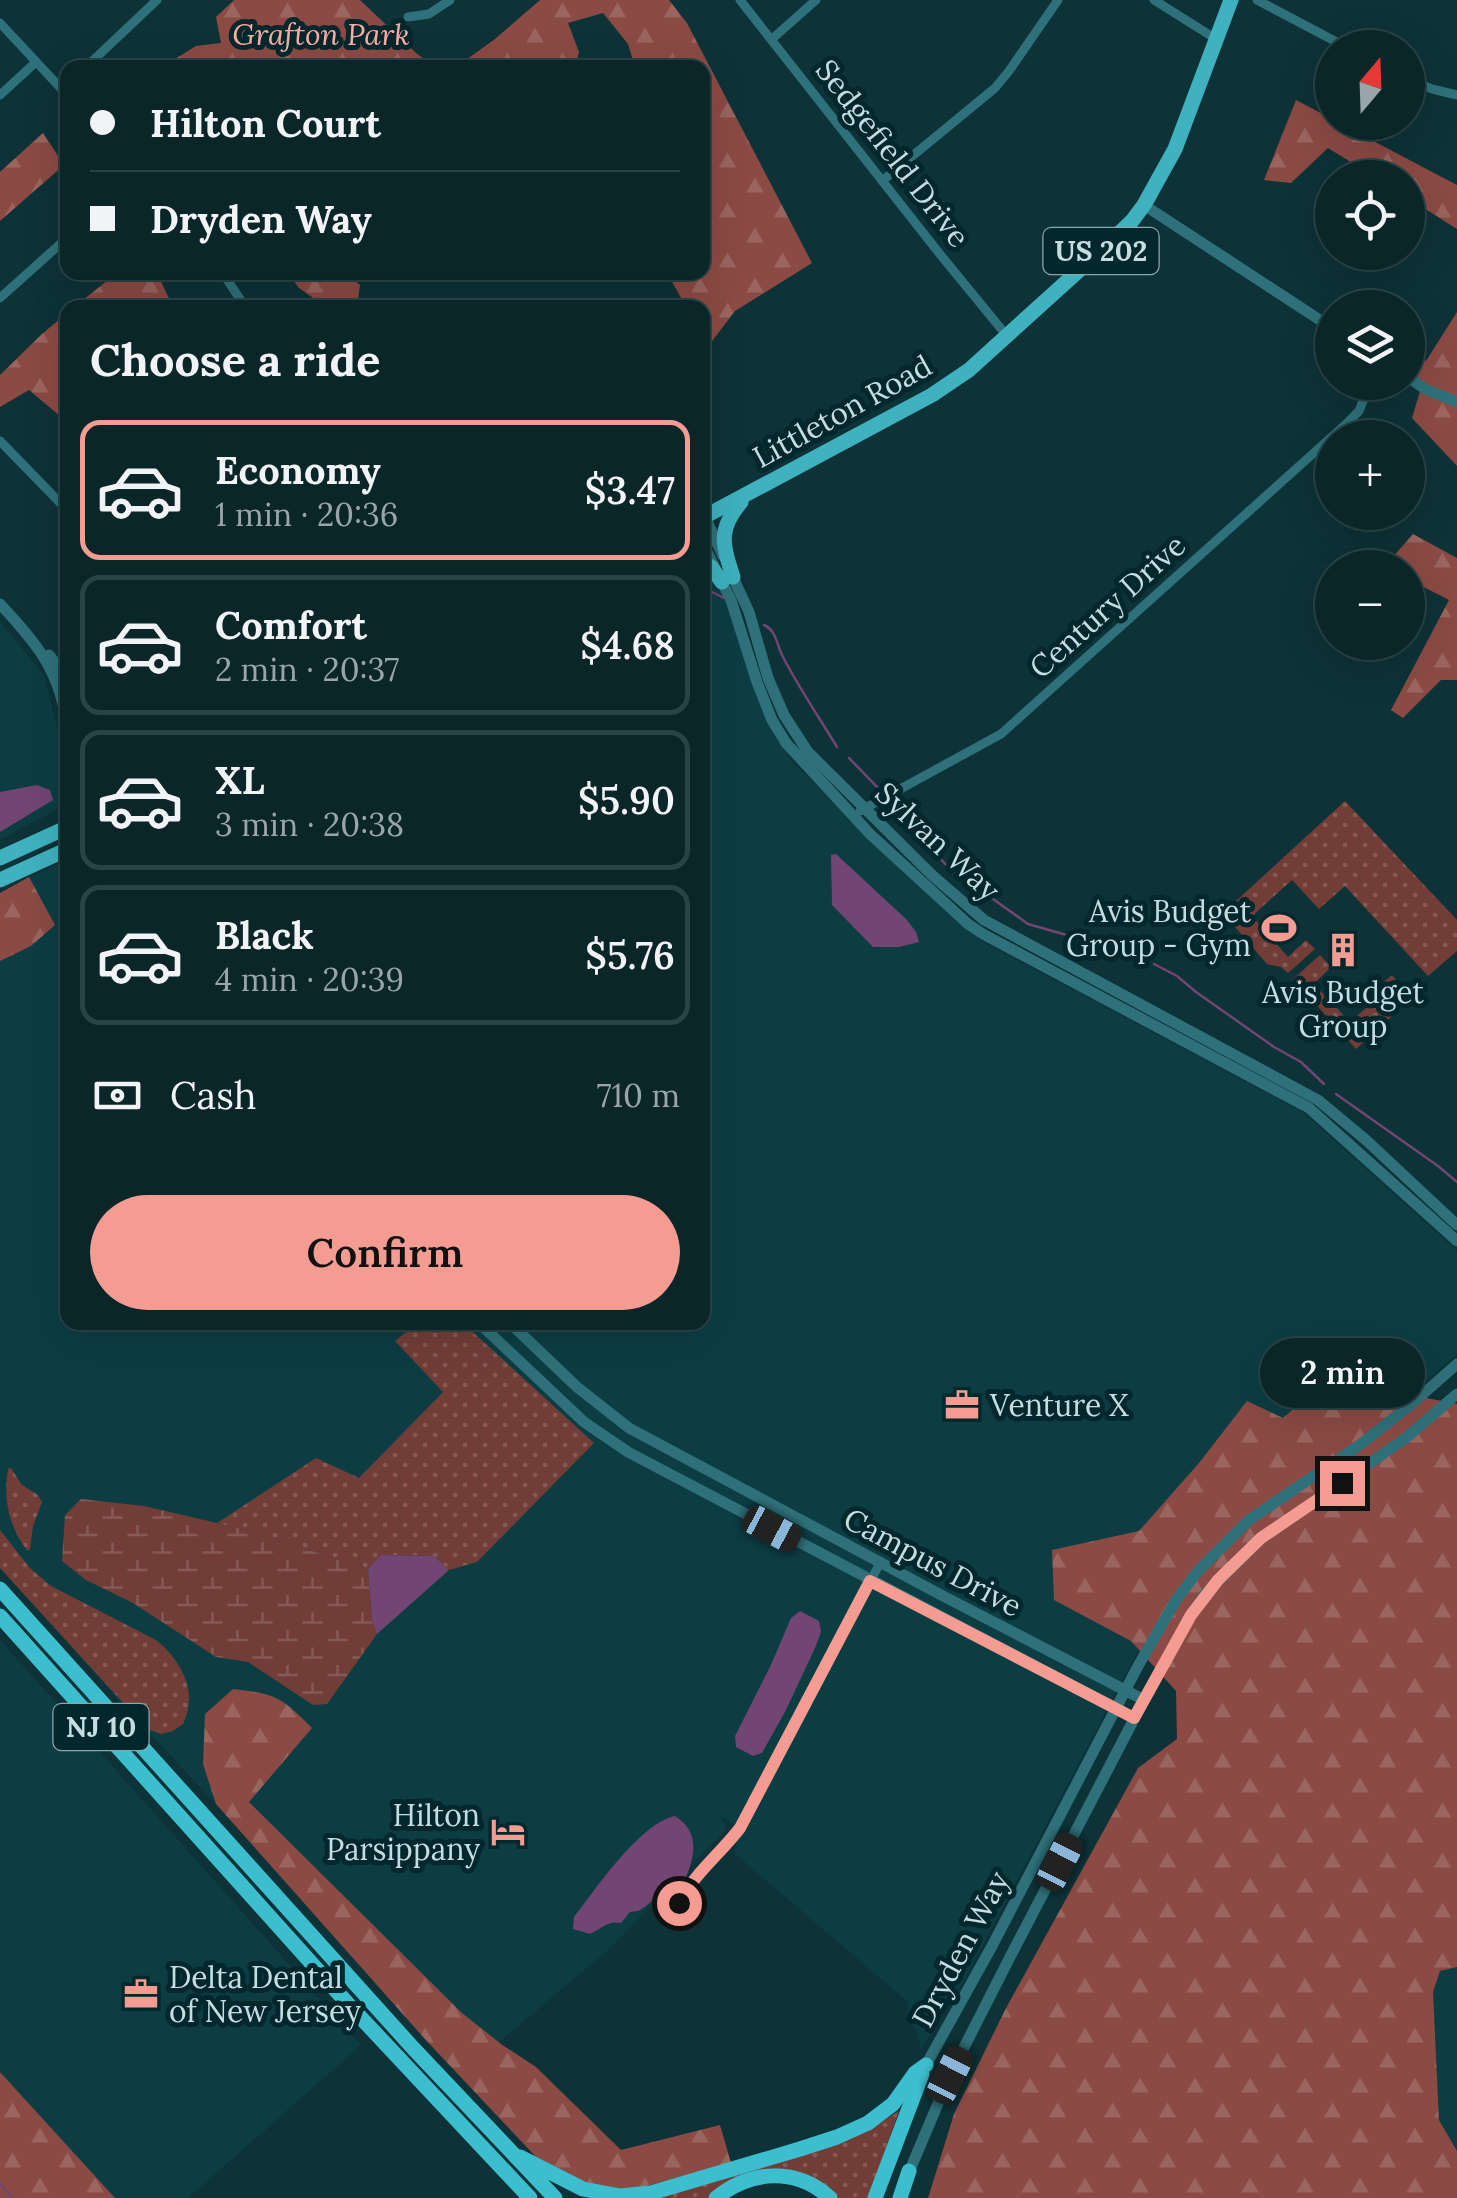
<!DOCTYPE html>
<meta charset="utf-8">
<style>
body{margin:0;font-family:Lora,serif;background:#183235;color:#f1f3f6;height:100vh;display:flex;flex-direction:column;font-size:38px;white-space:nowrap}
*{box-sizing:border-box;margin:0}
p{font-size:32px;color:#99a5a8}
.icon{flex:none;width:55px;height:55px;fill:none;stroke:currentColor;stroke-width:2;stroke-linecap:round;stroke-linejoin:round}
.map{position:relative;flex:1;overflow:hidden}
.side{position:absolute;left:60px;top:300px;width:650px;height:1030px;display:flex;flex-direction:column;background:#0a2629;border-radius:20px;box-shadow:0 10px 40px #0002,0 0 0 2px #2a4346}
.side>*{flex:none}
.top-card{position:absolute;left:60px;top:60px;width:650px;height:220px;border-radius:20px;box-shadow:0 10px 40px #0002,0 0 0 2px #2a4346;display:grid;align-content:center;height:220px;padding:0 30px;background:#0a2629}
.needle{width:65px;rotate:19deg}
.fabs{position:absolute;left:1315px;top:30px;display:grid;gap:20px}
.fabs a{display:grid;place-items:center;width:110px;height:110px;border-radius:50%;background:#0a2629;box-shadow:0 10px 40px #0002,0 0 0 2px #2a4346;font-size:50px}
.end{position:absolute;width:45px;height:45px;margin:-22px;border:12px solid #f59c92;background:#111;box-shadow:0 0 0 5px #111}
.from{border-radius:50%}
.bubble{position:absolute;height:70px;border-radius:35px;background:#0a2629;box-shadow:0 10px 40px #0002,0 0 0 2px #2a4346;font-size:32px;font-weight:600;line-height:70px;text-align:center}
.car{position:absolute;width:30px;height:60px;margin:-30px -15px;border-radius:12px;box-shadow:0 0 8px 2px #0007;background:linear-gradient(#222 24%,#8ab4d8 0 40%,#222 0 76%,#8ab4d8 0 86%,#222 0)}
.top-card b{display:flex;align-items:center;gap:35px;height:95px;font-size:38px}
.top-card b+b{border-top:2px solid #2a4346}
.top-card i{width:25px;height:25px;background:#f1f3f6}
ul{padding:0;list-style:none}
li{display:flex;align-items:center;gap:30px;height:140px;margin:0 20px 15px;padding:0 10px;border:5px solid #2a4346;border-radius:20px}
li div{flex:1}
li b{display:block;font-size:38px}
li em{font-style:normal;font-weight:600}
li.selected{border-color:#f59c92}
li>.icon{width:90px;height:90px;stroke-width:1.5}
h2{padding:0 30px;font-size:45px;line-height:120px}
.pay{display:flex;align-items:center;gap:25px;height:110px;padding:0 30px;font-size:38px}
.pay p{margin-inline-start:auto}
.cta{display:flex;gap:20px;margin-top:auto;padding:20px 30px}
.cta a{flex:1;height:115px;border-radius:60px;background:#f59c92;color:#111;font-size:40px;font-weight:600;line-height:115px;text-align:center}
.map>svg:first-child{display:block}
.built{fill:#0c3d43}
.grass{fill:url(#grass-dots)}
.forest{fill:url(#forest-firs)}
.wetland{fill:url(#wetland-marsh)}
.water{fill:#724573}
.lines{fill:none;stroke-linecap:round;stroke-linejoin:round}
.stream{stroke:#724573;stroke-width:2.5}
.minor{stroke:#2f717a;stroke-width:9}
.tertiary{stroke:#2f717a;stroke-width:11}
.primary{stroke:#3fb1bf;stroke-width:15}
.trunk{stroke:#3cbece;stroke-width:15}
.route{stroke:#f59c92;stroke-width:12}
.labels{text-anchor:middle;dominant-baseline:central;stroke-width:10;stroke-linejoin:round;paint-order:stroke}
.shield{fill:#02282d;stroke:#8aa7ab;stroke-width:2.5}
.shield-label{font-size:28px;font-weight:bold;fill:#c5dde1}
.park-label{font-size:30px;font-style:italic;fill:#fcaca3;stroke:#02282d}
.street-label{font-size:30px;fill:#c5dde1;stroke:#02282d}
.poi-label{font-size:30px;fill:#c5dde1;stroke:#02282d;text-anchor:end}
</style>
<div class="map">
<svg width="1457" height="2198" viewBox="0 0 1457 2198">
<defs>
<pattern id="grass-dots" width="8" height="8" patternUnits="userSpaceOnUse" patternTransform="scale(2.5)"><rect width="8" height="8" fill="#733d37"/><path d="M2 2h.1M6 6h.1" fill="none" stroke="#855954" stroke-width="1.8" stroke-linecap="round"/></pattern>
<pattern id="forest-firs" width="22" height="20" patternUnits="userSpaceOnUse" patternTransform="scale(2.5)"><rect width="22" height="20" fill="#8b4a44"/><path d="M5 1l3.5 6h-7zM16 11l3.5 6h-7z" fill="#9a645f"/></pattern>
<pattern id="wetland-marsh" width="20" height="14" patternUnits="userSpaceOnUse" patternTransform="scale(2.5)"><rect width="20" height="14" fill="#733d37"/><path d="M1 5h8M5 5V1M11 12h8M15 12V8" fill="none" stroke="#855954"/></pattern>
</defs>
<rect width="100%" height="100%" fill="#0d3237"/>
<g class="built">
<polygon points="703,565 715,579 732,614 758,698 792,762 954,919 985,943 1303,1112 1457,1251 1457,1354 1392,1412 1162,1605 962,1985 946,2004 921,2051 918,2034 909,2018 908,2002 734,1853 740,1828 722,1817 726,1830 608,1950 459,2076 216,1804 124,1706 0,1568 0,893 67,859 68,1322 702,1322"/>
<polygon points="0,622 44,675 68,770 67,804 0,840"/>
<polygon points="0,1640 361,2045 188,2198 115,2198 0,2072"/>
<polygon points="1457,1967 1457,2151 1439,2120 1433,1992 1440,1971"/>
</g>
<g class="grass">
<polygon points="1345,801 1457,920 1457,951 1428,976 1345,886 1319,909 1292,880 1252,916 1288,957 1306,940 1315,949 1288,973 1281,967 1267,964 1223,913"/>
<polygon points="1320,955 1331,967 1314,984 1350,1022 1388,989 1383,983 1392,975 1412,998 1356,1049 1293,979"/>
<polygon points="417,1323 463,1323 594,1443 477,1562 449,1570 434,1556 381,1555 368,1569 247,1530 217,1523 316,1458 359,1478 443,1392 395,1341"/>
<path d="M11 1468 22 1485 38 1495 42 1502 33 1526 30 1549 28 1551C9 1529 3 1497 8 1469Z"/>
<path d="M0 1530 30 1568 51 1586 156 1640C181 1660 199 1692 183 1724L173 1731 161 1734 147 1729 0 1568Z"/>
<polygon points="899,2111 868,2198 836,2198 819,2182 727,2183 708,2198 649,2198 868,2130"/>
</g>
<g class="forest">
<polygon points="234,0 360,0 416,53 435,67 162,67 196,46 221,43 216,17"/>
<polygon points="540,0 669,0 687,23 812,263 735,311 703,353 702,308 682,307 684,303 667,273 702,272 702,68 635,67 628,44 603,13 568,23 579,52 575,67 456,67 495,39"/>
<polygon points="1296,100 1332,119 1332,122 1339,123 1457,185 1457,229 1408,198 1408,178 1375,177 1328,148 1291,183 1264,180"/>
<polygon points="43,133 64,165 0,221 0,172"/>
<polygon points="117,273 157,273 173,307 74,307"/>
<polygon points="288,273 346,273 360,285 357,307 326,307 299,288"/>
<polygon points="1457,312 1457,466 1412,418 1422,385 1408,376 1408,363 1413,353 1426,361"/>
<polygon points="67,313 67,413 60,416 29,390 0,407 0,375 42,334"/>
<polygon points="1413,534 1457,558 1457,680 1441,680 1403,718 1391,710 1449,600 1408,579 1408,568 1384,567"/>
<polygon points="29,877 55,925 31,946 0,961 0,893"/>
<polygon points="1363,1349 1406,1394 1457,1404 1457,1967 1440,1971 1433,1992 1439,2120 1457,2151 1457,2198 928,2198 954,2114 1005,2010 1138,1768 1177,1739 1176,1691 1131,1641 1054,1600 1052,1550 1139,1531 1199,1463 1247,1401 1283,1418"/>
<path d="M233 1689C277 1694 281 1697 312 1728L249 1802 462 2013 501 2044 536 2067 621 2150 720 2125 731 2163 632 2190 597 2188 536 2157 424 2038 216 1804 203 1764 205 1714Z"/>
<polygon points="0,2072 115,2198 0,2198"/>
</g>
<polygon class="wetland" points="81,1499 144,1506 247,1530 368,1569 372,1621 377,1634 327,1704 313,1705 248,1662 216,1657 133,1603 86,1580 62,1561 65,1515"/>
<g class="water">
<polygon points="37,785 50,790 53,800 0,832 0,792"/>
<polygon points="836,854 907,920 916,932 919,942 899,947 873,947 832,905 831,855"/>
<polygon points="381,1555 434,1556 449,1570 377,1634 372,1621 368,1569"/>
<polygon points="800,1611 819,1621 821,1632 815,1648 786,1710 762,1753 753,1756 736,1747 735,1736 770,1667 791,1618"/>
<path d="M675 1816C699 1831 696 1854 686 1877L678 1876 645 1907 638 1911 630 1912 621 1923C608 1920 601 1929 590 1934L573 1929 574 1917C596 1889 640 1823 675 1816Z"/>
</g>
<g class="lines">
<g class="stream">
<polyline points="702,587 724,598"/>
<path d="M764 625C777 631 776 644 783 657 799 688 819 717 837 747"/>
<polyline points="849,758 881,791"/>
<polyline points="891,803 947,866 1028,924 1140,956"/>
<polyline points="1154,964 1177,976 1196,992 1274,1047 1301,1062 1324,1084"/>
<polyline points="1336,1094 1438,1166 1457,1182"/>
<polyline points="0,2183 12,2198"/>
</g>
<g class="minor">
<polyline points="740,0 939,253 1007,336"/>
<polyline points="1154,0 1216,39"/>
<polyline points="1257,0 1348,48"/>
<polyline points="408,17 429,14 450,0"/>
<polyline points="0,23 68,96"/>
<polyline points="772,39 816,0"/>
<polyline points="85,68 157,0"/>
<polyline points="1408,78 1432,89 1457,95"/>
<polyline points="0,95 36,62"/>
<polyline points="882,181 995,88 1009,71 1058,0"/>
<polyline points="222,272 246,308"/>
<polyline points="0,298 68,237"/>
<polyline points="0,441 68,511"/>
<polyline points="860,811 1001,734 1346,424 1359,411 1365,396"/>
<path d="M679 1903C694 1874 720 1854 740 1827L880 1563"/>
</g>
<g class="tertiary">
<polyline points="1144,205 1332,328"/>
<polyline points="1408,377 1425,389 1457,402"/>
<polyline points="705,517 723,556"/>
<polyline points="702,542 731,600 757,682 772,720 786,743 870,834 968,924 983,934 1309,1108 1457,1241"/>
<polyline points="731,573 749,612 768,678 784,715 808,752 933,876 984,920 1318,1100 1366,1140 1457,1225"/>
<path d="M0 604C39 646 59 670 68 728"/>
<polyline points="49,655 68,679"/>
<polyline points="478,1322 584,1422 628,1452 1134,1718"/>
<polyline points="509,1322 577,1387 629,1428 943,1596 1144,1700"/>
<polyline points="926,2065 992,1946 1138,1666 1176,1600 1198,1571 1249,1520 1361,1444 1414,1402 1457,1364"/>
<polyline points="907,2177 950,2075 1009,1959 1144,1700 1191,1615 1205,1594 1261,1539 1407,1437 1457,1394"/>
</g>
<g class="primary">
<polyline points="702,518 932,395 969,370 1106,246 1132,221 1144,205 1175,149 1231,0"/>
<polyline points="702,561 711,567 722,582"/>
<path d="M733 577C723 545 717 530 741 502"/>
<polyline points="0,858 68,827"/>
<polyline points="0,880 68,849"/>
</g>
<g class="trunk">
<polyline points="0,1589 413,2048 555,2198"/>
<polyline points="0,1616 349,2005 530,2198"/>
<polyline points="520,2157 583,2189 620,2196 651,2193 800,2149 837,2137 868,2123 893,2104 915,2073 926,2065"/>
<path d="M716 2198C751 2170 796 2167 830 2198"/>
<polyline points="875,2198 922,2074"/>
<polyline points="900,2198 909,2171"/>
</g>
</g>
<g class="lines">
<path class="route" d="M679 1903C694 1874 720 1854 740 1828L870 1581 1134 1718 1191 1615 1218 1580 1261 1538 1342 1483"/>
</g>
<defs>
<g id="stadium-bare" transform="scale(2.7)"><path d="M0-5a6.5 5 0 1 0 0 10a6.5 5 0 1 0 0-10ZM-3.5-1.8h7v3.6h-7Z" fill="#f59c92" stroke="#02282d" stroke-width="2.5" paint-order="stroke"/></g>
<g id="building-bare" transform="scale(2.7)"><path d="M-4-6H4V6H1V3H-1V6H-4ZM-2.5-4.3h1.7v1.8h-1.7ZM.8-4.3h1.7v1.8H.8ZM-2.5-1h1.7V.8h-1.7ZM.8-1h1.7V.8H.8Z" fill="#f59c92" stroke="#02282d" stroke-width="2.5" paint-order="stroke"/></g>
<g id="office-bare" transform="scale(2.7)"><path d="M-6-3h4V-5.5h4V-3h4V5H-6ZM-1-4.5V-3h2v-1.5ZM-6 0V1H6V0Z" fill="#f59c92" stroke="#02282d" stroke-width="2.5" paint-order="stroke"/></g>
<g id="hotel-bare" transform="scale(2.7)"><path d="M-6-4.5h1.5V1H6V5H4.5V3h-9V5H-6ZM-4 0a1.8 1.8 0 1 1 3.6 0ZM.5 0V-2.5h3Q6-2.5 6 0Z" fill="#f59c92" stroke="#02282d" stroke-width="2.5" paint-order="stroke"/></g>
</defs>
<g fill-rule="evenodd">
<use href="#stadium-bare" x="1279" y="928"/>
<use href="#building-bare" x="1343" y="950"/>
<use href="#office-bare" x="962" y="1405"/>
<use href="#hotel-bare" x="508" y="1832"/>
<use href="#office-bare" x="141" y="1994"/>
</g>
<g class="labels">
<g class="shield">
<rect x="1043.5" y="228" width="115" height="46" rx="8"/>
<rect x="53.5" y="1704" width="95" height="46" rx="8"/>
</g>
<g class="shield-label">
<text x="1101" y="251">US 202</text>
<text x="101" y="1727">NJ 10</text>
</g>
<g class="park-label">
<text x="321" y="34">Grafton Park</text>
</g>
<g class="street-label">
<text transform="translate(893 153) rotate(52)">Sedgefield Drive</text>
<text transform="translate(842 411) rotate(-29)">Littleton Road</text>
<text transform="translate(1107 606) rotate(-42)">Century Drive</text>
<text transform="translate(938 841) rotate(43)">Sylvan Way</text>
<text transform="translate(933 1562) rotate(28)">Campus Drive</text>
<text transform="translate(960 1949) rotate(-62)">Dryden Way</text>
</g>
<g class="poi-label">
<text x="1251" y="911">Avis Budget<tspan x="1251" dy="34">Group - Gym</tspan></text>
<text x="1343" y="992" text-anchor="middle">Avis Budget<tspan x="1343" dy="34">Group</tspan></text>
<text x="990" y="1405" text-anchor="start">Venture X</text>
<text x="480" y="1815">Hilton<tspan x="480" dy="34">Parsippany</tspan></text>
<text x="169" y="1977" text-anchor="start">Delta Dental<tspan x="169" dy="34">of New Jersey</tspan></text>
</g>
</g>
</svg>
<div class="fabs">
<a><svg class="needle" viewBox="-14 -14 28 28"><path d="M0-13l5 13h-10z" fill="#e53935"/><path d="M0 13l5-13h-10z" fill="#99a5a8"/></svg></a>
<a><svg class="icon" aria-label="locate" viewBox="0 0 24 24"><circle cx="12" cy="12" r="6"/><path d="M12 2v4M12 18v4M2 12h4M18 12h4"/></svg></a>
<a><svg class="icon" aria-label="layers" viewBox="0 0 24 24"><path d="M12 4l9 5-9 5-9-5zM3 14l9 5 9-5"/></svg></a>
<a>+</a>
<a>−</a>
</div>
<i class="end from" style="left:679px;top:1903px"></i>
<i class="end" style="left:1342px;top:1483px"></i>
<div class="bubble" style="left:1260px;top:1338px;width:165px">2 min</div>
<i class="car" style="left:772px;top:1529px;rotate:118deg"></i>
<i class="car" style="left:1060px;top:1862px;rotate:27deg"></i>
<i class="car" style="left:950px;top:2075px;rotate:27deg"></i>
<div class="top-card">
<b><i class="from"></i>Hilton Court</b>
<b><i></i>Dryden Way</b>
</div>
<section class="side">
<h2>Choose a ride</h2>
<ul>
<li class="selected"><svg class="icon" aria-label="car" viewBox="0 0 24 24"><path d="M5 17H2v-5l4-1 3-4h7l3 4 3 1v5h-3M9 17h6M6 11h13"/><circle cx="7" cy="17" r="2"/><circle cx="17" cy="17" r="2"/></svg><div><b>Economy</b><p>1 min · 20:36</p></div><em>$3.47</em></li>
<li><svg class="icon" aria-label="car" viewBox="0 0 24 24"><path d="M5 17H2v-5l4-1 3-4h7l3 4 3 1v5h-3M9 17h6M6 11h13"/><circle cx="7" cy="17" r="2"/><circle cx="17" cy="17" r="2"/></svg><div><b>Comfort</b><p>2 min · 20:37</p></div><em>$4.68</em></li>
<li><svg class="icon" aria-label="car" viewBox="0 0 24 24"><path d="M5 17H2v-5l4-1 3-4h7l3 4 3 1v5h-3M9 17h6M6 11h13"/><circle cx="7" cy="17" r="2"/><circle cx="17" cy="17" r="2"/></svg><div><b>XL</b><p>3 min · 20:38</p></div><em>$5.90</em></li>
<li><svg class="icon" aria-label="car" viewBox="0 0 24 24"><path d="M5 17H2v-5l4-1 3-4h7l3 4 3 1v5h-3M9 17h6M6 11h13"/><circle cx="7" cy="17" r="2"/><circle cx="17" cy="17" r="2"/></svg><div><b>Black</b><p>4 min · 20:39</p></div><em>$5.76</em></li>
</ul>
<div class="pay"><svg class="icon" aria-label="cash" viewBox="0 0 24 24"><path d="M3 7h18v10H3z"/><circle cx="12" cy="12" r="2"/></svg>Cash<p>710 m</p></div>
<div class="cta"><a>Confirm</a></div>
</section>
</div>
